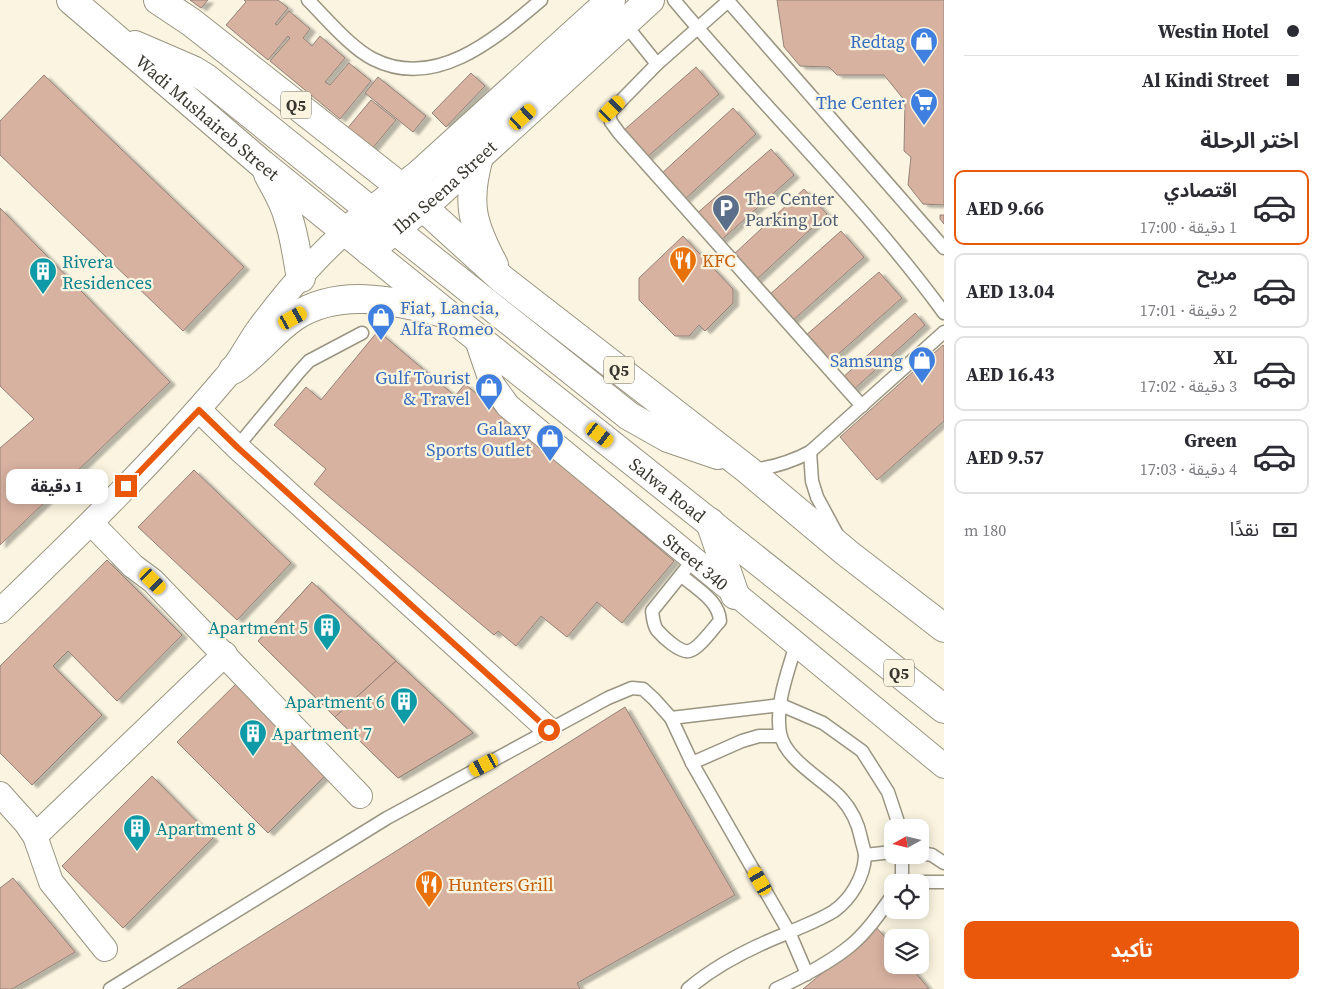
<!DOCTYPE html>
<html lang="ar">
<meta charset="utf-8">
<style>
body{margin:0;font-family:"Source Serif 4","Noto Sans Arabic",serif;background:#f7f7f7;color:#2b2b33;direction:rtl;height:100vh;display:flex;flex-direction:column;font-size:19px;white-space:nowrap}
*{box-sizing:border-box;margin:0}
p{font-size:16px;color:#7c7c81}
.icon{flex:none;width:28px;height:28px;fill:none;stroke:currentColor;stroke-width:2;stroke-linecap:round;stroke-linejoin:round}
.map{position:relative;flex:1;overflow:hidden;direction:ltr}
.details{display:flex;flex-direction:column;background:#fff;width:375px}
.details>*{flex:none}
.banner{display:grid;align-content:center;height:110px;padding:0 20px;background:#fff}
.needle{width:32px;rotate:262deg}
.tools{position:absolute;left:884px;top:819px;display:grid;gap:10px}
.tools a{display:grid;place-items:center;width:45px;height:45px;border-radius:10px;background:#fff;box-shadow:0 2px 12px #0003;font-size:25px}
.end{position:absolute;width:22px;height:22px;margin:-11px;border:6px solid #ea580c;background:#fff;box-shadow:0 0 0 2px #fff}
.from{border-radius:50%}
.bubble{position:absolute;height:35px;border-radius:10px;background:#fff;box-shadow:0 2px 12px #0003;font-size:16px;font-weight:700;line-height:35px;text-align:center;direction:rtl}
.car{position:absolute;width:15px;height:30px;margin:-15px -8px;border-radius:6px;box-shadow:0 0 4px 1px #0007;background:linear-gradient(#f5c518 24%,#345 0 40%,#f5c518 0 76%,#345 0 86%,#f5c518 0)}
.banner b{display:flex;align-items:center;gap:18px;height:48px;font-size:19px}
.banner b+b{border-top:1px solid #e1e1e2}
.banner i{width:12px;height:12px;background:#2b2b33}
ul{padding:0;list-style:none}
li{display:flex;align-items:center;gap:15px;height:75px;margin:0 10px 8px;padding:0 10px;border:2px solid #e1e1e2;border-radius:10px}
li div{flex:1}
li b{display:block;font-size:19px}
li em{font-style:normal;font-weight:700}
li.current{border-color:#ea580c}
li>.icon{width:45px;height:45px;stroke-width:1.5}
h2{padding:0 20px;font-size:22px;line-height:60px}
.pay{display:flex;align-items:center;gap:12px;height:55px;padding:0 20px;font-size:19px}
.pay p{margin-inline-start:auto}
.cta{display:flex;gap:10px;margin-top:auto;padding:10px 20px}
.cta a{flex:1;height:58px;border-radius:10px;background:#ea580c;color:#fff;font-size:20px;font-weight:700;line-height:58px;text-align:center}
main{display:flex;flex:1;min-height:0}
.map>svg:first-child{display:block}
.building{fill:#d8b2a1;stroke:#958279;filter:url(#shadow)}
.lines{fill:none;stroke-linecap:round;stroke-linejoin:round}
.service-casing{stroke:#9a9582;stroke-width:15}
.minor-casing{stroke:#9a9582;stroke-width:26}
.tertiary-casing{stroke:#9a9582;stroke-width:30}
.primary-casing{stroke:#9a9582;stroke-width:30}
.service{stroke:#fff;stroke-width:12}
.minor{stroke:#fff;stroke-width:24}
.tertiary{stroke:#fff;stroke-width:28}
.primary{stroke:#fff;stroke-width:28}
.route{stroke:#ea580c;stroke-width:6}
.labels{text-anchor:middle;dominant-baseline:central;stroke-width:4.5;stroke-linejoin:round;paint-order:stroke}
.shield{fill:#faf4e0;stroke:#726f63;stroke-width:1}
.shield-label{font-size:16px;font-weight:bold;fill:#38362e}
.shop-label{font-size:18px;fill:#366cbe;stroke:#faf4e0;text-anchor:end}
.street-label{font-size:18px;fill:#38362e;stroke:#faf4e0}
.service-label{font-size:18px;fill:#4e5e75;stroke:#faf4e0;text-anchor:start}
.food-label{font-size:18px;fill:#c56008;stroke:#faf4e0;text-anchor:start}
.culture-label{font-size:18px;fill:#0d838f;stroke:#faf4e0;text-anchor:start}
</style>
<main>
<section class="details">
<div class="banner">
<b><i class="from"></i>Westin Hotel</b>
<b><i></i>Al Kindi Street</b>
</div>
<h2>اختر الرحلة</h2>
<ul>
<li class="current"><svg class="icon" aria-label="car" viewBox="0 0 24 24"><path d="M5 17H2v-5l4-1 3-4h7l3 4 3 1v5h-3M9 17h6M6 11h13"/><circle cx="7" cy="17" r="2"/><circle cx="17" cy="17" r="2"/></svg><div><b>اقتصادي</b><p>1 دقيقة · 17:00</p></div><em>AED 9.66</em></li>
<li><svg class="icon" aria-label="car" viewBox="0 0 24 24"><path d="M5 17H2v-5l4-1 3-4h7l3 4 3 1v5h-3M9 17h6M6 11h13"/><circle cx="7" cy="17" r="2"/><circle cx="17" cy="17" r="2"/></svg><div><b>مريح</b><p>2 دقيقة · 17:01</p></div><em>AED 13.04</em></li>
<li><svg class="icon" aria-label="car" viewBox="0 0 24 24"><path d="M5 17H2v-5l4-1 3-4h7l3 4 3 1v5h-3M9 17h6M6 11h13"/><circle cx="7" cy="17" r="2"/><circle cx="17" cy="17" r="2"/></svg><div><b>XL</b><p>3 دقيقة · 17:02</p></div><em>AED 16.43</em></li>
<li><svg class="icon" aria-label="car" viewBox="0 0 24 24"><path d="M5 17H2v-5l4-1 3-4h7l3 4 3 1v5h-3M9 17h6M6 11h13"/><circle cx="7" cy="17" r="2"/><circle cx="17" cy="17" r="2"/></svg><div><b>Green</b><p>4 دقيقة · 17:03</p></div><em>AED 9.57</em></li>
</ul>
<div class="pay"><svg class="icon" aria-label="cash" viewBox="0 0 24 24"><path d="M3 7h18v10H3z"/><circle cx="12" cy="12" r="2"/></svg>نقدًا<p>180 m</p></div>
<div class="cta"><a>تأكيد</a></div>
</section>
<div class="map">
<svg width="944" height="989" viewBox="0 0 944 989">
<defs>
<filter id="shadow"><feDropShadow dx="5.5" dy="3" stdDeviation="1" flood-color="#0004"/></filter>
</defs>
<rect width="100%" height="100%" fill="#faf4e0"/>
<g class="building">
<polygon points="190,0 208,0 201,8"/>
<polygon points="244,0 278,0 288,8 275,24 277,25 289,11 310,29 303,38 312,46 320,36 345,58 325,82 330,85 349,63 371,81 340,119 270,61 290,38 288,36 268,60 226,25 246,2"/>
<polygon points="777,0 944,0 944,205 923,204 908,185 911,157 904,151 905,101 884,75 837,75 829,67 800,66 784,47"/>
<polygon points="696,67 719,94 646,158 623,131"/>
<polygon points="471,73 485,86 446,127 432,113"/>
<polygon points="44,75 244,267 183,331 0,155 0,121"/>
<polygon points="378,77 426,116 413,132 365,93"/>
<polygon points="371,100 396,120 371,150 346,130"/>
<polygon points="733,108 756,134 684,200 661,174"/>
<polygon points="771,149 794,175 719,242 695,215"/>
<polygon points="804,189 827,214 755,281 732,256"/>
<polygon points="0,208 170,382 0,545 0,448 34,419 0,386"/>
<polygon points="940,215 944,215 944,224 940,219"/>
<polygon points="841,231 864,257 791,322 768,296"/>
<polygon points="683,236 733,289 733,303 705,331 699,325 689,336 675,336 639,300 639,278"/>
<polygon points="879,272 902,298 828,363 805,336"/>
<polygon points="915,313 925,325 853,390 842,378"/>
<polygon points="378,331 455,396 465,384 674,561 622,623 597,602 567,637 541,616 516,646 498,631 494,635 314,484 326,469 274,425 306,387 321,400"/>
<polygon points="943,345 944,346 944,421 877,480 840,437"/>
<polygon points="194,470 291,563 237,620 138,527"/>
<polygon points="107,560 182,635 117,701 68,651 53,666 102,715 32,785 0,753 0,666"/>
<polygon points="312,582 396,661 473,733 398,778 258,641"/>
<polygon points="312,582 396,661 335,717 258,641"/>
<polygon points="396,661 473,733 398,778 335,717"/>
<polygon points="239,681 329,772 268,833 177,742"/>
<polygon points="625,707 735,895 577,983 580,989 177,989"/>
<polygon points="152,776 213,838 123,928 62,866"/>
<polygon points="13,878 75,952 12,989 0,989 0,888"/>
<polygon points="877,928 892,946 892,965 909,965 929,989 803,989"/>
</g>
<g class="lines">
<g class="service-casing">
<g id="service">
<path d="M308 0C326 18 351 48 373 59 436 91 496 38 541 0"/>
<path d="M674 0C762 106 863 202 944 313"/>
<polyline points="625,24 657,64"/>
<polyline points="862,406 619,133 611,122 609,113 657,64 726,3 729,2 944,248"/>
<polyline points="237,447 299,372 309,361 362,333"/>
<polyline points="810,452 812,481 817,497 838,536"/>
<path d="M750 470C772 468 791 462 810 452L944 332"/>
<path d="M681 575C695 588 719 600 720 621 713 628 699 649 689 651 680 653 663 637 657 630 653 624 653 617 652 611L693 560"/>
<polyline points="671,718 781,705 823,723 862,751 888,792 900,828"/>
<polyline points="692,763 742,741 759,736 780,736"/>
<polyline points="920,853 932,855 944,863"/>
<polyline points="865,855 892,852"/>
<polyline points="902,882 902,855"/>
<polyline points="911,882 944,882"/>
<polyline points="110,989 387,818 608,698 632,688 643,689 654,699 671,718 692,763 789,932 807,974"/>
<path d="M688 989C717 964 754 946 790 932 805 925 820 920 834 911 851 899 864 877 865 856 865 851 862 844 861 838 858 823 851 809 841 798 823 779 785 760 780 733 775 704 788 672 796 644"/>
<path d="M776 989C802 977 828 964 850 946 867 932 880 913 892 896"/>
</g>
</g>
<g class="minor-casing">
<g id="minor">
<path id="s1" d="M476 337 492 384 508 406 944 766"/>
<polyline points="199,410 237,447 549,730"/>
<polyline points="91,523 133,566 153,581 360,796"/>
<path d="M0 611C78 536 156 460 226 377 239 363 248 343 260 327 284 295 315 258 345 232"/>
<polyline points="0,794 26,823 35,836 51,882 105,949"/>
<polyline points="35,836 225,654"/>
</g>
</g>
<g class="tertiary-casing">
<g id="tertiary">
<polyline points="356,223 418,175 611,0"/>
<path id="s2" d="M369 251 438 194 650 0"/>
</g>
</g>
<g class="primary-casing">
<g id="primary">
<path id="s3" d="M71 0 262 164 446 313 944 709"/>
<polyline points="158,0 191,22 402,188 502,279 748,470 847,553 944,628"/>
<polyline points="135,45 193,70 206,78 371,211 392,214 402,213"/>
<path d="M479 157C466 203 472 224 494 265"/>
<path d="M268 174C275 188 284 201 288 217 295 237 297 258 301 278"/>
<path d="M345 232C363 227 378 223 395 230L629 416 668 438 718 455"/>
<path d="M233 370C256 355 272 332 294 317 338 288 392 300 439 312"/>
<polyline points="710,522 735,595"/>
</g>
</g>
<use href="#service" class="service"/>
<use href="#minor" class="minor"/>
<use href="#tertiary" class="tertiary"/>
<use href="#primary" class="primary"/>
</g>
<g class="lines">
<polyline class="route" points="126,486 199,410 237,447 549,730"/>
</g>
<defs>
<g id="shop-pin" transform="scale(1.4375)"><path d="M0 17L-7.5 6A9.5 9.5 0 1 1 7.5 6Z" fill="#3f7fe0" stroke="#faf4e0"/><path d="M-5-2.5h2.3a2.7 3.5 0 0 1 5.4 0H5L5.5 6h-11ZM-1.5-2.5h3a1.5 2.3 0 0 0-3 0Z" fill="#fff"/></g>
<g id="supermarket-pin" transform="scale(1.4375)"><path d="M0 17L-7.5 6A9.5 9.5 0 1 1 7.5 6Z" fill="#3f7fe0" stroke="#faf4e0"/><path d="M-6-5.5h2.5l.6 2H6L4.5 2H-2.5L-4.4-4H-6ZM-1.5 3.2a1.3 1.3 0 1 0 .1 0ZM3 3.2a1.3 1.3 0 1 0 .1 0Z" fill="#fff"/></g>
<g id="parking-pin" transform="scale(1.4375)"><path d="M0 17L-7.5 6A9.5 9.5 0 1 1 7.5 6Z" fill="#5c6f8a" stroke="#faf4e0"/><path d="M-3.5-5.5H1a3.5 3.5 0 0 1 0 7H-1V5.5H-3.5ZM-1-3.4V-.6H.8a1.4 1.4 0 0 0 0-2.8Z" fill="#fff"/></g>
<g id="restaurant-pin" transform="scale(1.4375)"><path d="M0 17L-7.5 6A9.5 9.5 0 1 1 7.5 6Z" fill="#e8710a" stroke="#faf4e0"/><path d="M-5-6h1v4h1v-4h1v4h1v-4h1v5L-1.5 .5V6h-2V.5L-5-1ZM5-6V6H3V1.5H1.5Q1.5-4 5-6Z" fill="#fff"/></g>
<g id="building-pin" transform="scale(1.4375)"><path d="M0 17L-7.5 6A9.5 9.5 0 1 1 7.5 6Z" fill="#0f9aa8" stroke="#faf4e0"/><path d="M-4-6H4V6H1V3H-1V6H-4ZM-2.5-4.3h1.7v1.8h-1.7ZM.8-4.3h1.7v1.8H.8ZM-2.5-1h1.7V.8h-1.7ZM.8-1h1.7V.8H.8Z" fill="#fff"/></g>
</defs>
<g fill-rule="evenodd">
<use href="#shop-pin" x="924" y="41"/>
<use href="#supermarket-pin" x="924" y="102"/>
<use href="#parking-pin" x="726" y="208"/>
<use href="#restaurant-pin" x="683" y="260"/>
<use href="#building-pin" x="43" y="271"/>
<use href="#shop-pin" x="381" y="317"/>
<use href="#shop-pin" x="922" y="360"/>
<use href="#shop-pin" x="489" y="387"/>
<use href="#shop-pin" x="550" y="438"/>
<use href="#building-pin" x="327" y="627"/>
<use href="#building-pin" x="404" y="701"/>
<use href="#building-pin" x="253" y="733"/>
<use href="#building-pin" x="137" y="828"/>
<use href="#restaurant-pin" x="429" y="884"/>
</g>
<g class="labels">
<g class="shield">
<rect x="281" y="91.5" width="30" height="27" rx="4"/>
<rect x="604" y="356.5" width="30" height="27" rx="4"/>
<rect x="884" y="659.5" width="30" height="27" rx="4"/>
</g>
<g class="shield-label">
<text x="296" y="105">Q5</text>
<text x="619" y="370">Q5</text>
<text x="899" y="673">Q5</text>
</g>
<g class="shop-label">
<text x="905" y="41">Redtag</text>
<text x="905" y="102">The Center</text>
<text x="400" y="307" text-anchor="start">Fiat, Lancia,<tspan x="400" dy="21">Alfa Romeo</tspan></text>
<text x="903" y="360">Samsung</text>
<text x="470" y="377">Gulf Tourist<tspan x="470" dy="21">&amp; Travel</tspan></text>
<text x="531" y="428">Galaxy<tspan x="531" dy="21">Sports Outlet</tspan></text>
</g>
<g class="street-label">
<text stroke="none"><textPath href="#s3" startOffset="180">Wadi Mushaireb Street</textPath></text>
<text stroke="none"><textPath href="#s2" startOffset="99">Ibn Seena Street</textPath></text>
<text stroke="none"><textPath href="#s3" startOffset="772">Salwa Road</textPath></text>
<text stroke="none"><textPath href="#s1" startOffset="321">Street 340</textPath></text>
</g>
<g class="service-label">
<text x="745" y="198">The Center<tspan x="745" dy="21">Parking Lot</tspan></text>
</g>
<g class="food-label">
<text x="702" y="260">KFC</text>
<text x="448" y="884">Hunters Grill</text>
</g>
<g class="culture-label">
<text x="62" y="261">Rivera<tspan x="62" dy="21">Residences</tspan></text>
<text x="308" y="627" text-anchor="end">Apartment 5</text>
<text x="385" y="701" text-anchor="end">Apartment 6</text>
<text x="272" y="733">Apartment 7</text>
<text x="156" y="828">Apartment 8</text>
</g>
</g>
</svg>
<div class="tools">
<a><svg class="needle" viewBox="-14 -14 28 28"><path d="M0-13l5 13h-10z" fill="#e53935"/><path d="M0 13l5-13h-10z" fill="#7c7c81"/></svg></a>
<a><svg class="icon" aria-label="locate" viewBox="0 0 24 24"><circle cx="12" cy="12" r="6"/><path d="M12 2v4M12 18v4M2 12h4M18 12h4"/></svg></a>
<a><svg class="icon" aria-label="layers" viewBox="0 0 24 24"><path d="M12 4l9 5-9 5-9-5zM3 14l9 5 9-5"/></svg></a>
</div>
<i class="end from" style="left:549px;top:730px"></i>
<i class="end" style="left:126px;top:486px"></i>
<div class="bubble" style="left:6px;top:469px;width:102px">1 دقيقة</div>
<i class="car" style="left:612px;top:109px;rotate:45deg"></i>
<i class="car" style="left:523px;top:117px;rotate:48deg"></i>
<i class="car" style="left:293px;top:318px;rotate:61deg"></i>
<i class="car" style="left:600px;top:435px;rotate:128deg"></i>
<i class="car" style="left:153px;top:581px;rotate:135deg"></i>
<i class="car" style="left:484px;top:765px;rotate:242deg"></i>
<i class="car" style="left:760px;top:881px;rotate:330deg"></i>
</div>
</main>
